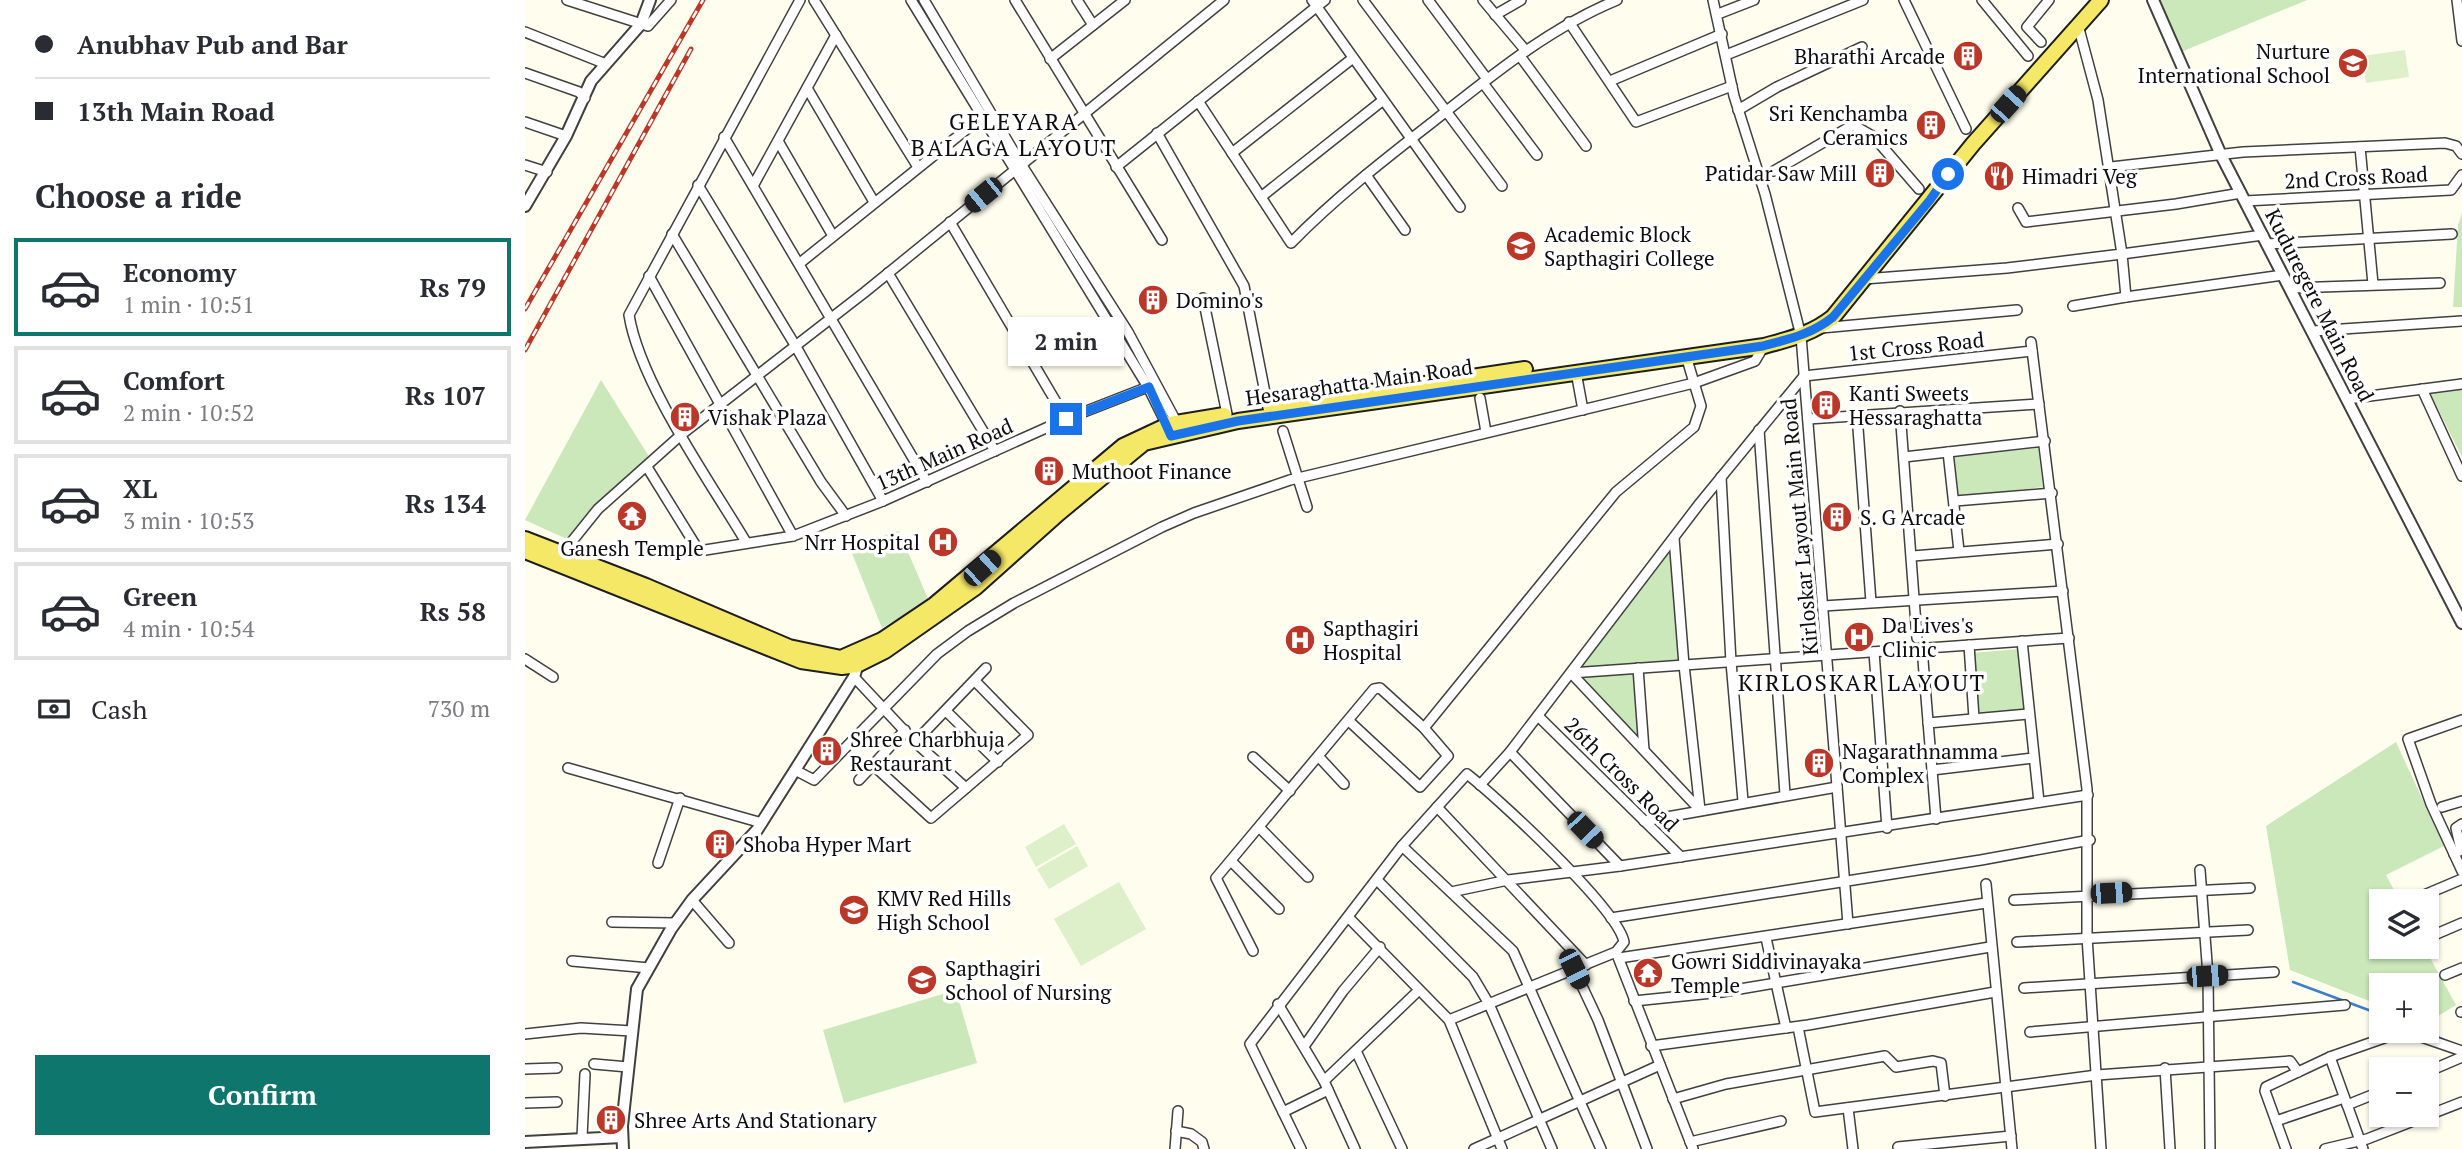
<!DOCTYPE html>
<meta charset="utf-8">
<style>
body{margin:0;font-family:"PT Serif",serif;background:#f2f2f3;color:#2b2b33;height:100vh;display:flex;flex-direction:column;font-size:26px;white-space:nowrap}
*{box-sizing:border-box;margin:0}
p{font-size:23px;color:#7c7c81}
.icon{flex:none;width:38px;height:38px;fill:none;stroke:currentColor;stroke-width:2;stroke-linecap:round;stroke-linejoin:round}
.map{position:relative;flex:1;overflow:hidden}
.sheet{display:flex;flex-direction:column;background:#fff;width:525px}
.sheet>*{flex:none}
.guide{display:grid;align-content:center;height:154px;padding:0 35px;background:#fff}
.tools{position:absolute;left:1844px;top:889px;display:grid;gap:14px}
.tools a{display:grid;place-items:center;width:70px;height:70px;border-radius:0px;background:#fff;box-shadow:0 2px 5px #0004;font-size:35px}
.end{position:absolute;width:32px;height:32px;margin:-16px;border:9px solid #1a73e8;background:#fff;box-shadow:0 0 0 4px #fff}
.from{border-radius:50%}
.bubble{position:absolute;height:49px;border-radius:0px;background:#fff;box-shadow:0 2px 5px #0004;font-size:23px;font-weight:600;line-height:49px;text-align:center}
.car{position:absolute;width:21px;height:42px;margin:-21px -10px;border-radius:9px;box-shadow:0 0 5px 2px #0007;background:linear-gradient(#222 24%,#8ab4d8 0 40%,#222 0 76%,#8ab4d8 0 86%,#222 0)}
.guide b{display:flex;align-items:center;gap:24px;height:66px;font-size:26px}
.guide b+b{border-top:2px solid #e1e1e2}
.guide i{width:18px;height:18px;background:#2b2b33}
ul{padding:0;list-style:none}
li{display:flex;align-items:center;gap:21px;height:98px;margin:0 14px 10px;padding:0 21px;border:4px solid #e1e1e2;border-radius:0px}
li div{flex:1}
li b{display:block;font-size:26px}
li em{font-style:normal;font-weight:600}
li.selected{border-color:#0f766e}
li>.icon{width:63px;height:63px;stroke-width:1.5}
h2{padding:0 35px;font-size:32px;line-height:84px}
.pay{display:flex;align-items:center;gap:18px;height:77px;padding:0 35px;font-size:26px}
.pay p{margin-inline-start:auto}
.primary-button{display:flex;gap:14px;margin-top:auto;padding:14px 35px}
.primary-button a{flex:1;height:80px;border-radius:0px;background:#0f766e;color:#fff;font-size:28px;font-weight:600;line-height:80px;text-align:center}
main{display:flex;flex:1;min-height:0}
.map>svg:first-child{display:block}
.green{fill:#cae8b9}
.pitch{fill:#ddf0ca}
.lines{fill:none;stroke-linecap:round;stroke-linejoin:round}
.stream{stroke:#3d7dca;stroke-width:2.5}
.minor-casing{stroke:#404040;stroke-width:12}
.tertiary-casing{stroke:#404040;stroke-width:14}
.primary-casing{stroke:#1e1e1e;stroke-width:18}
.minor{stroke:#fff;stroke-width:9}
.tertiary{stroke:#fff;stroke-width:10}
.primary{stroke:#f6e867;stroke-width:14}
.rail-casing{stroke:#bb3728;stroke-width:5}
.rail{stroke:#fff;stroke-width:2.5;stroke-dasharray:8;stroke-linecap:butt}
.route{stroke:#1a73e8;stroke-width:9}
.labels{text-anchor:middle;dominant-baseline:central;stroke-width:7;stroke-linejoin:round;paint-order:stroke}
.poi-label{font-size:21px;fill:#0d0d0d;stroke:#fff;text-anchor:start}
.street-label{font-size:21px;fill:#0d0d0d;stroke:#fff}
.neighbourhood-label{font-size:23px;letter-spacing:2px;fill:#0d0d0d;stroke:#fff}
</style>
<main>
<section class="sheet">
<div class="guide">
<b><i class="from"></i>Anubhav Pub and Bar</b>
<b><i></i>13th Main Road</b>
</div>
<h2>Choose a ride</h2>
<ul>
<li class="selected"><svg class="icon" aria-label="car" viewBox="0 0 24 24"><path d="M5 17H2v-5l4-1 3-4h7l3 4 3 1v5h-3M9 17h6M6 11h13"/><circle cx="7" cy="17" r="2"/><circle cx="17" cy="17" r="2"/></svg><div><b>Economy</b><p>1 min · 10:51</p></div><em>Rs 79</em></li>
<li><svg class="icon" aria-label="car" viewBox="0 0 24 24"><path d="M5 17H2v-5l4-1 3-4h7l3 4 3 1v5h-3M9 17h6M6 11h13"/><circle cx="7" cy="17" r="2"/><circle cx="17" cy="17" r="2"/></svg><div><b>Comfort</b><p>2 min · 10:52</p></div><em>Rs 107</em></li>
<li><svg class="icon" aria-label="car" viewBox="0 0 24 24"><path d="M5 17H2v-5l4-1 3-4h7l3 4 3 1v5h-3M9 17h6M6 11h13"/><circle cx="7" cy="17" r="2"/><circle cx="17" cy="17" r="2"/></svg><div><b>XL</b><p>3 min · 10:53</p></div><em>Rs 134</em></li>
<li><svg class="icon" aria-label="car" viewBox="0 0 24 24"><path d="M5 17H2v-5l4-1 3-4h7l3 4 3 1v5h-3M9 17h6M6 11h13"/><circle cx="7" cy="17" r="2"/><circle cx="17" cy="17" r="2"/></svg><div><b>Green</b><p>4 min · 10:54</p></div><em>Rs 58</em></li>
</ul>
<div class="pay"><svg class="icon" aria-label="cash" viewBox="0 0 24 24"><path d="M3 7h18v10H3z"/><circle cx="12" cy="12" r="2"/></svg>Cash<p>730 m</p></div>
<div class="primary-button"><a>Confirm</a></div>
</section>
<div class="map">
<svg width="1937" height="1149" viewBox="0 0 1937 1149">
<rect width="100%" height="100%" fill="#fffeee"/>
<g class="green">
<polygon points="1635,0 1782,0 1656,52"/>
<polygon points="1937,213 1937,307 1928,307 1933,225"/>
<polygon points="76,380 125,458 46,541 0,520"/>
<polygon points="1937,387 1937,457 1904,391"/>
<polygon points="1513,448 1518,487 1434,497 1429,457"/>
<polygon points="374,531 404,601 357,628 324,546"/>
<polygon points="1146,551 1153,662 1056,668"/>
<polygon points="1494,649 1499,712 1452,715 1447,653"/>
<polygon points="1108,674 1115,741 1056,678"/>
<polygon points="1871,742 1919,846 1861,875 1875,901 1857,901 1857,947 1899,947 1931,1005 1902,1023 1902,985 1857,985 1857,1006 1765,970 1741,826"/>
<polygon points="431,990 452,1063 319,1103 298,1030"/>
</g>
<g class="pitch">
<polygon points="1880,50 1884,77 1841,83 1837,56"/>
<polygon points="539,824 551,844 511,867 500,847"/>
<polygon points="552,846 563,866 524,889 512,869"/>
<polygon points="594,882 621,929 556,966 529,919"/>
</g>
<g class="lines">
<g class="stream">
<polyline points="1768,982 1857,1015"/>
<polyline points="1898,1031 1936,1047"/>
</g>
<g class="minor-casing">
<g id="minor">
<polyline points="42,0 123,26 146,0"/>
<polyline points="289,0 393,167"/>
<polyline points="386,0 623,387 643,427"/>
<polyline points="399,0 496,164 603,332 653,425"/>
<polyline points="490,0 637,240"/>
<polyline points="552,0 568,25"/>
<polyline points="787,0 935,207"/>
<polyline points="838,0 977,186"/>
<polyline points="903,0 962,79"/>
<polyline points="958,0 1001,51"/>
<polyline points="1188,0 1209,96 1240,194 1276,336 1323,924"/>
<polyline points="1379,0 1441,129"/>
<polyline points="1457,0 1503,56"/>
<polyline points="1932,0 1937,41"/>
<polyline points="1193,14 1229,0"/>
<polyline points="970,15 996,0"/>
<polyline points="1044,22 1111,122 1207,86"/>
<polyline points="0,32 81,64"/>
<polyline points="1516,42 1502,27 1524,0"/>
<polyline points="1201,55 1338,0"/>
<polyline points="995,56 1061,146"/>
<polyline points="525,59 600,0"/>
<polyline points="0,73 54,92 60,98"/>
<polyline points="1085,81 1197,34"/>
<polyline points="958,83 1012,155"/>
<polyline points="282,88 349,202"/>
<path d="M673 101 766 243C810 198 859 160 909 121 966 76 1024 28 1092 0"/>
<polyline points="1213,110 1252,87 1337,47"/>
<polyline points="0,122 41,136"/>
<polyline points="632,133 719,286 743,408"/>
<polyline points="199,137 402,482"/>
<polyline points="253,141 308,236"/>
<polyline points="1835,147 1848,284"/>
<polyline points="707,153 828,58"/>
<polyline points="0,165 22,172"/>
<polyline points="591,167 800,0"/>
<polyline points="1586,167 1718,152 1920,143 1931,146 1937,154"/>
<polyline points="1249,171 1328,125 1349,137 1394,189"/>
<polyline points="841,175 880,230"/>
<polyline points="173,185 270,345 358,501"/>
<polyline points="228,186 311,35"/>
<polyline points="736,197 857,101"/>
<polyline points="1720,201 1926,190 1937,175"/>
<polyline points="1493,208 1501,222 1651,204 1716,193"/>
<polyline points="425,222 541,419"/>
<polyline points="147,234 296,482 321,516"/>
<polyline points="1738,235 1597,254 1601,297 1758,275"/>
<polyline points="1742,244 1927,234"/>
<polyline points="275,263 458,116"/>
<polyline points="363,273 470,451"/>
<polyline points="124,276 268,536"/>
<polyline points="1339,279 1482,268 1597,254 1573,100 1553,25"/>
<polyline points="1766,288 1915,283"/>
<polyline points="678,298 702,414"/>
<polyline points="1548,306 1601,297"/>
<polyline points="1296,328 1492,310"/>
<polyline points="1788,331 1937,321"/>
<polyline points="1506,342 1562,789 1562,937 1576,1149"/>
<polyline points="1051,372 1058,410"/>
<polyline points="1897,389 1937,476"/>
<polyline points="955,398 961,432"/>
<polyline points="1822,399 1937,384"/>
<polyline points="1375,411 1392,638"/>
<polyline points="1332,415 1346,602"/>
<polyline points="1283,419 1514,404"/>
<polyline points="1234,430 1260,794"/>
<polyline points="758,431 782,507"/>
<polyline points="1423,452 1434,551"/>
<polyline points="1379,457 1520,441"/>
<polyline points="122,467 174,551 268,536 358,501 541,419 623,387"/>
<polyline points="1196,477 1206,662 1218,801"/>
<polyline points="1430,501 1527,493"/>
<polyline points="1149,538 1159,665 1175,810"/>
<path d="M221 542C184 480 115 383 104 315L275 0"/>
<polyline points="36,555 73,509 157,434 340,292 699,0"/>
<polyline points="1388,556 1533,544"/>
<polyline points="1298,606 1538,591"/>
<polyline points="1497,641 1514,802"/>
<polyline points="1444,645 1449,718"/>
<polyline points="1397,648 1411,819"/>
<polyline points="1349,652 1362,828"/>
<polyline points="0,659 28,677"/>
<polyline points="1113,668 1119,750"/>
<polyline points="1046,673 1544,638"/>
<polyline points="1046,673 1175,810"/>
<polyline points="329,677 390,742 441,788"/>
<polyline points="421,711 473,762"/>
<polyline points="1013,716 1156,857"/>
<polyline points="1937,720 1883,739 1906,804 1937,871"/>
<polyline points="1403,723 1503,714"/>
<polyline points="899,728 1091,492 1169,427 1176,406 1161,356"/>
<polyline points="380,730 348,765 406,818 503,735 450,681"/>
<polyline points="390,742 461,668"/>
<polyline points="985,752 1095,866 1563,795"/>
<polyline points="728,757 765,791"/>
<polyline points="794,757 819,784"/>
<polyline points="43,768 237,823"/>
<polyline points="270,770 289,780 412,654 443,631 489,603 637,527 669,513 765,480 1169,383 1230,361 1239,346"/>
<polyline points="1407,770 1508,758"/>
<polyline points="334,780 348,765"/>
<polyline points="955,785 985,752 1175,503 1279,376 1507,351"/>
<polyline points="912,807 1061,965"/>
<polyline points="1917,807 1937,801"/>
<polyline points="1119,821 1312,787"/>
<polyline points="735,828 783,877"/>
<polyline points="877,846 988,951 1076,1149"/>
<polyline points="1929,854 1936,850 1931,828 1937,824"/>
<polyline points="706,861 754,909"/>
<polyline points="133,863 155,798"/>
<polyline points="1675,870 1683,976 1685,1149"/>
<polyline points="852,880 948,977 964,1004 1027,1149"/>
<polyline points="1461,884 1487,1149"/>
<polyline points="926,892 983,880 1095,866"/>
<polyline points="167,900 204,943"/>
<polyline points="1489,900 1725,888"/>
<polyline points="1885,901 1937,879"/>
<polyline points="823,917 924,1020 977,1149"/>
<polyline points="1086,918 1456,860 1565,840"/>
<polyline points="87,922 150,923"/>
<polyline points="1241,938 1261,1028"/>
<polyline points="1902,938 1937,923"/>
<polyline points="1492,942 1723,930"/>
<polyline points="728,951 691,878 849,689 855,688 899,728 923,756 895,787 824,721"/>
<polyline points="1094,958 1461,903"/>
<polyline points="47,961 124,968"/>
<polyline points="1049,969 1073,1020 1122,1149"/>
<polyline points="1920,975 1937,968"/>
<polyline points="1499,988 1749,972"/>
<polyline points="1109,1001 1197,992 1465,947"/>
<polyline points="753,1004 799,1081 830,1149"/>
<polyline points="1936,1012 1937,1012"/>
<polyline points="924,1020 1091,952"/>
<polyline points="1273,1027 1290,1112 1572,1075 1765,1061 1773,1072"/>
<polyline points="1879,1031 1937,1051"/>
<polyline points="1505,1032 1820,1005"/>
<polyline points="0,1034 56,1028 107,1031"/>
<polyline points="780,1045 818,991 855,947"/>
<polyline points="1126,1046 1283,1025 1470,992"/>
<polyline points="832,1053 877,1149"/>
<polyline points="1805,1057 1838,1149"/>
<polyline points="69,1064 103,1067"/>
<polyline points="1640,1068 1645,1149"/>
<polyline points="0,1069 32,1068"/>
<polyline points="1902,1072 1937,1057"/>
<polyline points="799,1081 893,991"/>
<polyline points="1148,1099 1201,1084 1360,1056 1371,1067 1408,1061 1416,1063 1420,1096"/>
<polyline points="0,1103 32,1102"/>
<polyline points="1822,1105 1857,1091"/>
<polyline points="1323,1108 1328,1149"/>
<polyline points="758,1112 803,1090"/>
<polyline points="1751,1121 1819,1098"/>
<polyline points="651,1131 666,1134 677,1142 679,1149"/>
<polyline points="57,1137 60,1074"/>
<polyline points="1165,1142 1256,1121"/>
<polyline points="1373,1147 1486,1136"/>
<polyline points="650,1149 653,1111"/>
<path d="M776 1149 725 1044 877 846 942 774C973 798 1093 909 1099 942L1091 952 1168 1149"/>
<polyline points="949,1149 1135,1065"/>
<polyline points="1761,1149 1740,1091 1741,1087 1805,1057 1879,1031"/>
<polyline points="1800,1149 1842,1139 1937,1102"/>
</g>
</g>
<g class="tertiary-casing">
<g id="tertiary">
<polyline points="1628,0 1696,155 1937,623"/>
<polyline points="0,206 41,136 66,81 116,24 125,0"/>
<polyline points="0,1142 97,1137"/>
<polyline points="98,1149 97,1126 112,989 146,929 167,900 232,830 329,677 334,660"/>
</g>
</g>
<g class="primary-casing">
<g id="primary">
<polyline points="746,407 1000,369"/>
<polyline points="0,539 121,586 264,647 316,658 357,640 409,605 598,446 645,424 699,415"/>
<path d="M0 551 276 661 317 667 332 665 360 651 450 588 534 513 619 443 713 421 1239 346C1264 339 1287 334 1308 317L1448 144 1576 0"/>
</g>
</g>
<use href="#minor" class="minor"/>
<use href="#tertiary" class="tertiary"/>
<use href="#primary" class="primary"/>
<g class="rail-casing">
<g id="rail">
<polyline points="0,309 178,0"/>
<polyline points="0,350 166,49"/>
</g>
</g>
<use href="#rail" class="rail"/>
</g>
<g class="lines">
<path class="route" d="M541 419 624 387 646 436 713 421 1238 346C1264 339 1287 334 1308 317L1405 200 1423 174"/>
</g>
<defs>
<g id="building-disc" transform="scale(1.575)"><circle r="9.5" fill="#bb3728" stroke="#fff"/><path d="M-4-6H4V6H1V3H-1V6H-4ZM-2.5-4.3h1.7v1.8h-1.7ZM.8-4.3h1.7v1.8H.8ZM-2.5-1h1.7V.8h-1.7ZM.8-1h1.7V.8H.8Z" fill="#fff"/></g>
<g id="school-disc" transform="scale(1.575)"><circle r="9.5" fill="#bb3728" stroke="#fff"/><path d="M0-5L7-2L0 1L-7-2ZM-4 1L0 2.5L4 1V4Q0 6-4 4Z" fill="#fff"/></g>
<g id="restaurant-disc" transform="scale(1.575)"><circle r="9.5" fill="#bb3728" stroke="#fff"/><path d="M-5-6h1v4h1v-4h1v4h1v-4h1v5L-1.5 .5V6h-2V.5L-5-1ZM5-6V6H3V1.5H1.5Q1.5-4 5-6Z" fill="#fff"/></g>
<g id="university-disc" transform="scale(1.575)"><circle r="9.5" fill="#bb3728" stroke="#fff"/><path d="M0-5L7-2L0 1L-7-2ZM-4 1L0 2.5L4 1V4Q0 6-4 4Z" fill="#fff"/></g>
<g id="temple-disc" transform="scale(1.575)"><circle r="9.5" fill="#bb3728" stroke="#fff"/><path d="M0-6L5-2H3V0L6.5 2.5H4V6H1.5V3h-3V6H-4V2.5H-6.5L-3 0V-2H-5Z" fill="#fff"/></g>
<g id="hospital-disc" transform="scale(1.575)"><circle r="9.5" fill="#bb3728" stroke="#fff"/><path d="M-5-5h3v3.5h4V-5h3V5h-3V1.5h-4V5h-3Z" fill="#fff"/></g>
</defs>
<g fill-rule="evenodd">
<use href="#building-disc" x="1443" y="56"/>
<use href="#school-disc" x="1828" y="63"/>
<use href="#building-disc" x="1406" y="125"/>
<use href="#building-disc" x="1355" y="173"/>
<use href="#restaurant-disc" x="1474" y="176"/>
<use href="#university-disc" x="996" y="246"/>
<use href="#building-disc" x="628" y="300"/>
<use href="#building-disc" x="1301" y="405"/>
<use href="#building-disc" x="160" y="417"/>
<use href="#building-disc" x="524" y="471"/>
<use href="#temple-disc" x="107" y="516"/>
<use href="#building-disc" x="1312" y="517"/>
<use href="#hospital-disc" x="418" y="542"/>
<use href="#hospital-disc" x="1334" y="637"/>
<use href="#hospital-disc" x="775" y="640"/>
<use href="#building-disc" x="302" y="751"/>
<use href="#building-disc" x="1294" y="763"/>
<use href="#building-disc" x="195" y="844"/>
<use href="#school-disc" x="329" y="910"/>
<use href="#temple-disc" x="1123" y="973"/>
<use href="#university-disc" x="397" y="980"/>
<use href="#building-disc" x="86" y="1120"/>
</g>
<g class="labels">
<g class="poi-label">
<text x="1805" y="51" text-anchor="end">Nurture<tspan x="1805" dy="24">International School</tspan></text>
<text x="1420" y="56" text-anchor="end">Bharathi Arcade</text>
<text x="1383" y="113" text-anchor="end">Sri Kenchamba<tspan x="1383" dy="24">Ceramics</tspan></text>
<text x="1332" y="173" text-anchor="end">Patidar Saw Mill</text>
<text x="1497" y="176">Himadri Veg</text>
<text x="1019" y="234">Academic Block<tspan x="1019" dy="24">Sapthagiri College</tspan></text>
<text x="651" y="300">Domino's</text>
<text x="1324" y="393">Kanti Sweets<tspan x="1324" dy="24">Hessaraghatta</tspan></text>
<text x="183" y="417">Vishak Plaza</text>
<text x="547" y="471">Muthoot Finance</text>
<text x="1335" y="517">S. G Arcade</text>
<text x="395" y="542" text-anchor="end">Nrr Hospital</text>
<text x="107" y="548" text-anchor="middle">Ganesh Temple</text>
<text x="1357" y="625">Da Lives's<tspan x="1357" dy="24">Clinic</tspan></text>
<text x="798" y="628">Sapthagiri<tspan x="798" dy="24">Hospital</tspan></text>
<text x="325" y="739">Shree Charbhuja<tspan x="325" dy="24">Restaurant</tspan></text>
<text x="1317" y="751">Nagarathnamma<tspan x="1317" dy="24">Complex</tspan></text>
<text x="218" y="844">Shoba Hyper Mart</text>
<text x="352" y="898">KMV Red Hills<tspan x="352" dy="24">High School</tspan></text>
<text x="1146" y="961">Gowri Siddivinayaka<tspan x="1146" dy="24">Temple</tspan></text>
<text x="420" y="968">Sapthagiri<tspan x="420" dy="24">School of Nursing</tspan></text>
<text x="109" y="1120">Shree Arts And Stationary</text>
</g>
<g class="street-label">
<text transform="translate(1831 177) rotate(-3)">2nd Cross Road</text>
<text transform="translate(1795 305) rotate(63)">Kuduregere Main Road</text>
<text transform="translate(1391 346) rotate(-6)">1st Cross Road</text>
<text transform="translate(834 382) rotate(-8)">Hesaraghatta Main Road</text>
<text transform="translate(419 454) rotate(-24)">13th Main Road</text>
<text transform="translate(1274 527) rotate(-95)">Kirloskar Layout Main Road</text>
<text transform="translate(1097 774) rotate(45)">26th Cross Road</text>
</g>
<g class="neighbourhood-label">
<text x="489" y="121">GELEYARA<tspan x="489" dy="26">BALAGA LAYOUT</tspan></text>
<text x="1337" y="682">KIRLOSKAR LAYOUT</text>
</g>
</g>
</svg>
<div class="tools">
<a><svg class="icon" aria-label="layers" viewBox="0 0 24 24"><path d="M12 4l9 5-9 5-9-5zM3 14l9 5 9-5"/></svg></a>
<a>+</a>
<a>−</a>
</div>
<i class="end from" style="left:1423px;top:174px"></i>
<i class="end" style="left:541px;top:419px"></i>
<div class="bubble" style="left:483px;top:317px;width:116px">2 min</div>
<i class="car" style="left:1483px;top:104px;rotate:42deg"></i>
<i class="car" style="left:458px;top:195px;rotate:231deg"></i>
<i class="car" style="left:457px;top:568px;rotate:48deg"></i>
<i class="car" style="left:1060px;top:830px;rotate:136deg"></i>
<i class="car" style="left:1586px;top:893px;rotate:87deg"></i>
<i class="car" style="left:1049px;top:969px;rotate:154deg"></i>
<i class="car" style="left:1682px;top:976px;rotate:86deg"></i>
</div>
</main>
